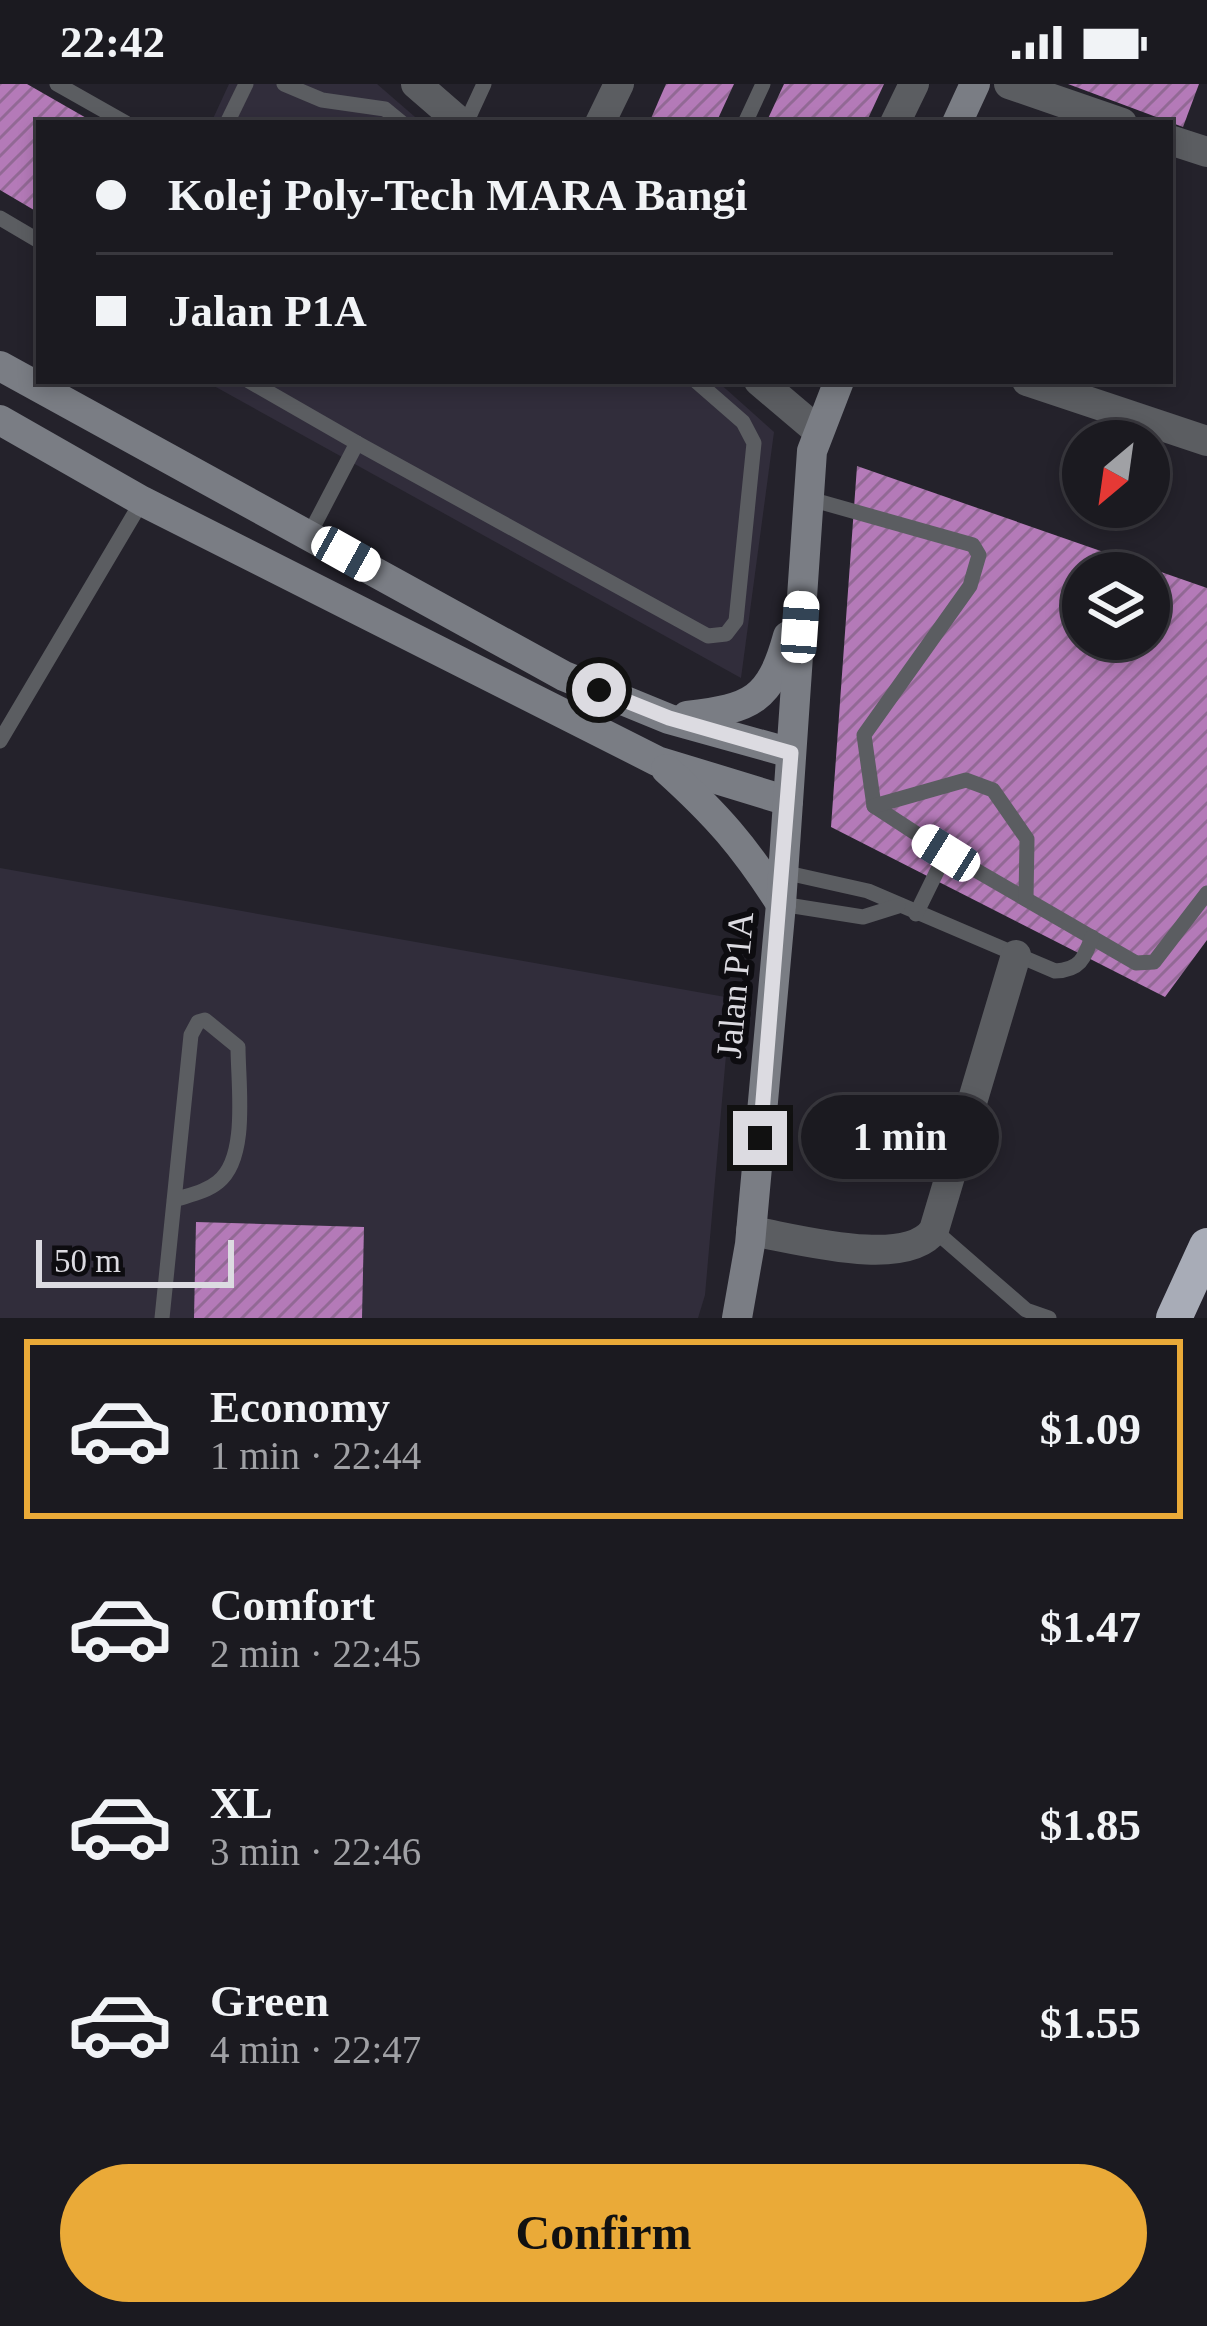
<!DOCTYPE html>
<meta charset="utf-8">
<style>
body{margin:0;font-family:"Times New Roman",serif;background:#28272d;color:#f1f3f6;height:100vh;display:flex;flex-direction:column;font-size:45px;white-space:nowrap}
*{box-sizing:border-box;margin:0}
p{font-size:39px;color:#a0a1a5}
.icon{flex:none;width:66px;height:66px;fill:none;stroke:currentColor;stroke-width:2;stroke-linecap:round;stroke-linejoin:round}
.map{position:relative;height:1234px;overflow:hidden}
.side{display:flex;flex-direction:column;background:#1b1a20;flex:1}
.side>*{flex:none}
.guide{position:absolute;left:36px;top:36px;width:1137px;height:264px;border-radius:0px;box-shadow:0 6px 18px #0003,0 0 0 3px #39383e;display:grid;align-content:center;height:264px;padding:0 60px;background:#1b1a20}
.needle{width:78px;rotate:209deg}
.controls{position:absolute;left:1062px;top:336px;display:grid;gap:24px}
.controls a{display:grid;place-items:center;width:108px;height:108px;border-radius:50%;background:#1b1a20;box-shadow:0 6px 18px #0003,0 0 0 3px #39383e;font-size:60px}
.scale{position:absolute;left:36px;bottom:30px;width:198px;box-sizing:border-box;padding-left:12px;border:6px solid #dcdbe1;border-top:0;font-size:33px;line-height:42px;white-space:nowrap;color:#dcdbe1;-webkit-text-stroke:9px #0d0c10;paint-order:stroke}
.end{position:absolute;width:54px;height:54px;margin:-27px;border:15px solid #dcdbe1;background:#111;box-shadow:0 0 0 6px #111}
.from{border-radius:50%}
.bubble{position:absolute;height:84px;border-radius:42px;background:#1b1a20;box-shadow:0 6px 18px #0003,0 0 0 3px #39383e;font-size:39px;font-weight:800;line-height:84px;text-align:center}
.car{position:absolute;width:36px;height:72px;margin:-36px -18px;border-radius:15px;box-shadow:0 0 9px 3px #0007;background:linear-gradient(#fff 24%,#345 0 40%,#fff 0 76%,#345 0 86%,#fff 0)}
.guide b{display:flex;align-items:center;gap:42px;height:114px;font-size:45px}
.guide b+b{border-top:3px solid #39383e}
.guide i{width:30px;height:30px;background:#f1f3f6}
ul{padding:21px 0 0;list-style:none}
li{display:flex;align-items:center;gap:36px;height:180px;margin:0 24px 18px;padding:0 36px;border:6px solid transparent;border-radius:0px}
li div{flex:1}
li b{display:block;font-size:45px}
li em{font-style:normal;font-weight:800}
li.current{border-color:#eaaa38}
li>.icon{width:108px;height:108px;stroke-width:1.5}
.primary-button{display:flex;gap:24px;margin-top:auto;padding:24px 60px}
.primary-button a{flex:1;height:138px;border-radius:72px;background:#eaaa38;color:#111;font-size:48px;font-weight:800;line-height:138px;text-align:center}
.status{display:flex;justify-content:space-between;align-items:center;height:84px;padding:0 60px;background:#1b1a20;direction:ltr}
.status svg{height:33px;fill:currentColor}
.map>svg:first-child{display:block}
.built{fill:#312d3b}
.building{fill:url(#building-hatch);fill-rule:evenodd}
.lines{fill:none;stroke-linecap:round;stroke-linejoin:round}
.lane{stroke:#5b5d61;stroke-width:15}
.street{stroke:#5b5d61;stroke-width:30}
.secondary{stroke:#7a7d84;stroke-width:30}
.highway{stroke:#a8acb7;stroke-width:36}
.route{stroke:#dcdbe1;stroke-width:15}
.labels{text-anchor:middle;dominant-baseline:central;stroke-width:12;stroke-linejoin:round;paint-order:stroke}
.street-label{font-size:36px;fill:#dcdbe1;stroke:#0d0c10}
</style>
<div class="status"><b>22:42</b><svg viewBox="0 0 49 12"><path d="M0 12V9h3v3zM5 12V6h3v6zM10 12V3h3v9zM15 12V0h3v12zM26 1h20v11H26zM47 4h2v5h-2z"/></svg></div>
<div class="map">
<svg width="1207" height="1234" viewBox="0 0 1207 1234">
<defs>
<pattern id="building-hatch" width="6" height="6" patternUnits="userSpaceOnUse" patternTransform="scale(3)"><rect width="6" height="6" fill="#b47ab8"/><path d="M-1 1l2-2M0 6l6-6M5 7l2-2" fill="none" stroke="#926995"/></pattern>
</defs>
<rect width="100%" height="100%" fill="#24222b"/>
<g class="built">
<polygon points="229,0 377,0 422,39 211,39"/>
<polygon points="205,297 717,297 774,348 741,594"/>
<polygon points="0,784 731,914 705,1211 698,1234 0,1234"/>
</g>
<g class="building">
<polygon points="0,0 27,0 95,39 39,39 39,129 0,106"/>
<polygon points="666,0 734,0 716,39 649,39"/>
<polygon points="784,0 884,0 866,39 766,39"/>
<polygon points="1068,0 1199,0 1183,43"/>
<path d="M857 382 1207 504V856L1165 913 831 743ZM1083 489H1149V555H1083Z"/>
<polygon points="196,1138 364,1143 362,1234 194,1234"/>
</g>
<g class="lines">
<g class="lane">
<polyline points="57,0 126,39"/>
<polyline points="284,0 322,16 385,25 402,39"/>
<polyline points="227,39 246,0"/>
<polyline points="466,39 484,0"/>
<polyline points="745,39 763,0"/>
<polyline points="0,134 39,157"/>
<polyline points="249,297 357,359"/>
<polyline points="810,415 973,461 979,471 970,502 864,651 874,722 946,769 1136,879 1154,878 1207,809"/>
<polyline points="310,449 357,359 708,552 726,550 736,537 754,359 743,338 696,297"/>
<polyline points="0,657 142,417"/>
<polyline points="874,722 966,696 993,706 1027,755 1026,815"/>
<path d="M783 788 868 807 1055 887C1080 886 1084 875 1092 853"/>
<polyline points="781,820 863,833 898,822"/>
<polyline points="916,830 946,769"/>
<polyline points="934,1146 1026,1226 1049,1234"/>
<path d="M162 1234 191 951 198 938 205 936 238 963C238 1000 249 1074 218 1098 206 1108 189 1111 174 1116"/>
</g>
<g class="street">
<polyline points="416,0 461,39"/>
<polyline points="1009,0 1122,39"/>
<polyline points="600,39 619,0"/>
<polyline points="895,39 914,0"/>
<polyline points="1170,56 1207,68"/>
<polyline points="759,297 818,347"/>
<polyline points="1027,297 1207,357"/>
<path d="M751 1147C794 1154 906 1186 934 1146L1016 871"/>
</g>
<g class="secondary">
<polyline points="957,39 975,0"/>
<polyline points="0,282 564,592 669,635 791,669"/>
<polyline points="0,336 142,417 657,677 788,717"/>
<path d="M687 632C752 624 770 617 788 552"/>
<path d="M666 685C717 731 744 762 781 820"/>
<polyline points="737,1234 750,1160 781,820 812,367 839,297"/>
</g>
<polyline class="highway" points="1174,1234 1207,1162"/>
</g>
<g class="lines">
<polyline class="route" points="599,606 669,634 791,669 760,1054"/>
</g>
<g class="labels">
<g class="street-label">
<text transform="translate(735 901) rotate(-85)">Jalan P1A</text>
</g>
</g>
</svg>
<div class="controls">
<a><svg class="needle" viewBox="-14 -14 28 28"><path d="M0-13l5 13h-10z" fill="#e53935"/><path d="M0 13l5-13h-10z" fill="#a0a1a5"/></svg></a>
<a><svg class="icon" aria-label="layers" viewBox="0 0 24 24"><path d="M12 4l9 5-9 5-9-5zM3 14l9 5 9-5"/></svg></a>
</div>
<div class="scale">50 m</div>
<i class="end from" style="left:599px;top:606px"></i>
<i class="end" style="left:760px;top:1054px"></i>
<div class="bubble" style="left:801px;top:1011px;width:198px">1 min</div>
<i class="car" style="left:346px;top:470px;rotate:119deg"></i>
<i class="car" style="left:800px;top:543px;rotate:4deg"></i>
<i class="car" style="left:946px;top:769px;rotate:302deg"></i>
<div class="guide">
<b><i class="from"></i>Kolej Poly-Tech MARA Bangi</b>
<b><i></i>Jalan P1A</b>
</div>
</div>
<section class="side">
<ul>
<li class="current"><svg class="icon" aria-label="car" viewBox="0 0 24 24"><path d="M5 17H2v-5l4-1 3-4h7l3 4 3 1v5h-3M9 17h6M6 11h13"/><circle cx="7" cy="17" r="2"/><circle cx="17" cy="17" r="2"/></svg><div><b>Economy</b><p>1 min · 22:44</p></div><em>$1.09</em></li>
<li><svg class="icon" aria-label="car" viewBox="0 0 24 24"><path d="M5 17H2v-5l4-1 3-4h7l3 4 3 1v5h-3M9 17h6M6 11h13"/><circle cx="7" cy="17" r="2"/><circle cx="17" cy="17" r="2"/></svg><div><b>Comfort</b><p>2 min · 22:45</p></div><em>$1.47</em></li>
<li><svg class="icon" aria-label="car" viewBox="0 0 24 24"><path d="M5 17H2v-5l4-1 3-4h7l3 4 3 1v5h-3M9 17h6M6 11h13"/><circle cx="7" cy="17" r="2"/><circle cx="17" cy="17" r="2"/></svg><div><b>XL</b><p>3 min · 22:46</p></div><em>$1.85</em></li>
<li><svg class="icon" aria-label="car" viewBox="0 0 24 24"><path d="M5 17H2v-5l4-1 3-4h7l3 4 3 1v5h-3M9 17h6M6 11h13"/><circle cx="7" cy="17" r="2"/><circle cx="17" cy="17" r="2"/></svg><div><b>Green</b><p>4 min · 22:47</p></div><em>$1.55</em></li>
</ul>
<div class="primary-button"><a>Confirm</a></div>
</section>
